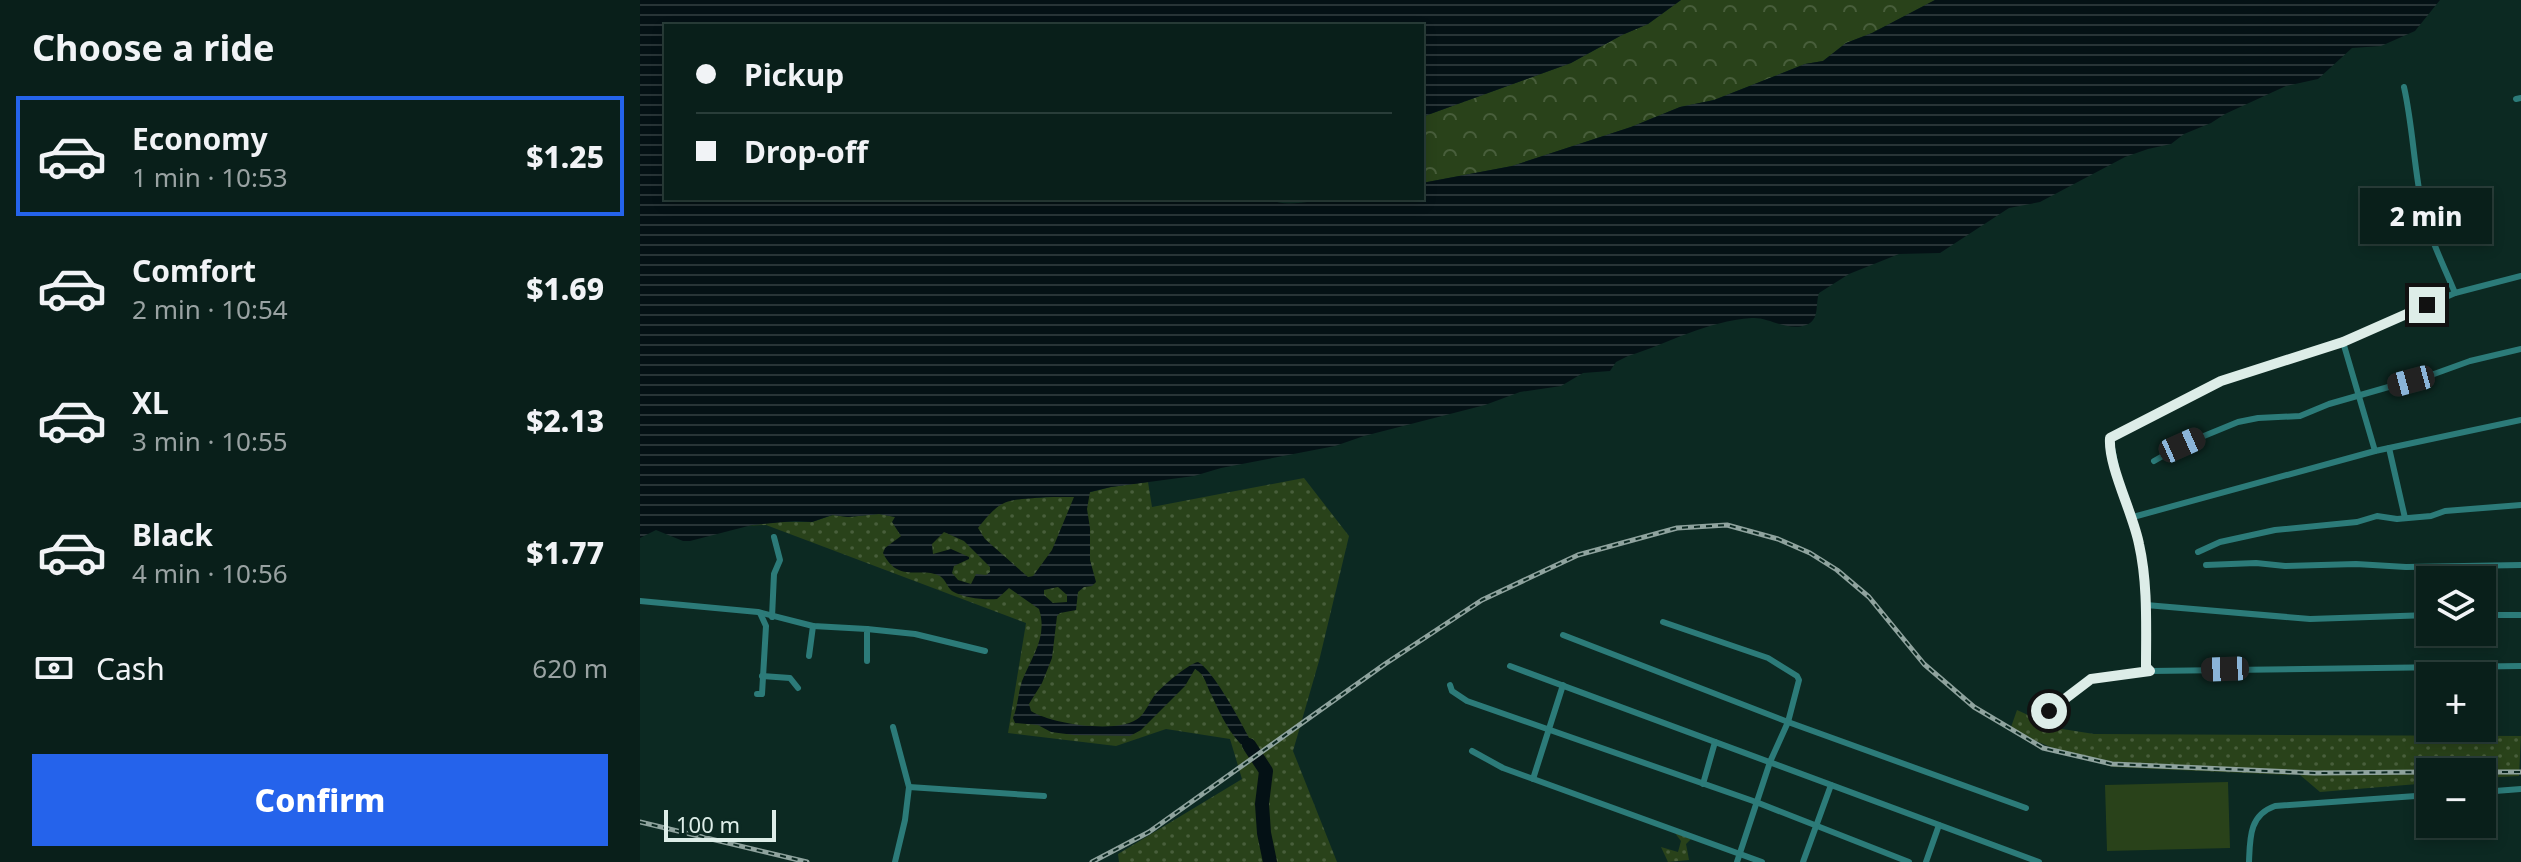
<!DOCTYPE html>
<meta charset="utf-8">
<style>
body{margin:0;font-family:"Noto Sans",sans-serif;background:#172c27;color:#f1f3f6;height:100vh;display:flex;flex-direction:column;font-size:30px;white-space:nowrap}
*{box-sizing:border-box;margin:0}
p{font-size:26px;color:#99a2a2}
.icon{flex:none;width:44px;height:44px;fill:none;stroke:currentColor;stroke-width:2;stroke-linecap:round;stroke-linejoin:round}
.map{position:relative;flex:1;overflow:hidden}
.sheet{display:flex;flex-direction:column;background:#091f1a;width:640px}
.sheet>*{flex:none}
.banner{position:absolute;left:24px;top:24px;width:760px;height:176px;border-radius:0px;box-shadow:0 4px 12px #0003,0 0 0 2px #293d39;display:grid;align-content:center;height:176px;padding:0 32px;background:#091f1a}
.fabs{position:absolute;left:1776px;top:566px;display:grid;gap:16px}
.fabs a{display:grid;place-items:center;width:80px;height:80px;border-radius:0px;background:#091f1a;box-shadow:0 4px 12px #0003,0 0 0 2px #293d39;font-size:40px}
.scale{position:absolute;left:24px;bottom:20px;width:112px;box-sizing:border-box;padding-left:8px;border:4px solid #ddede8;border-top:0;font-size:22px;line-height:28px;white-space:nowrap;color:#ddede8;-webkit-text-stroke:6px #0c2922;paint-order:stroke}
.end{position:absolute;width:36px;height:36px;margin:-18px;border:10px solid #ddede8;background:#111;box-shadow:0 0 0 4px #111}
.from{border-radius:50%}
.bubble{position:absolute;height:56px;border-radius:0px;background:#091f1a;box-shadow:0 4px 12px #0003,0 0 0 2px #293d39;font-size:26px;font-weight:800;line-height:56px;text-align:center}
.car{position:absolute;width:24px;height:48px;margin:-24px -12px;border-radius:10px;box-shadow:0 0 6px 2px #0007;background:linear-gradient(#222 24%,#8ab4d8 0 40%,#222 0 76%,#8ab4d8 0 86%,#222 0)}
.banner b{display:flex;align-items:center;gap:28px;height:76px;font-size:30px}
.banner b+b{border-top:2px solid #293d39}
.banner i{width:20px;height:20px;background:#f1f3f6}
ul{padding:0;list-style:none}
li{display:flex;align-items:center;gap:24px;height:120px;margin:0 16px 12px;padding:0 16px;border:4px solid transparent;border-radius:0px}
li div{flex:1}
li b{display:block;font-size:30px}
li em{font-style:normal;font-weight:800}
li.selected{border-color:#2563eb}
li>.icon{width:72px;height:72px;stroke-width:1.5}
h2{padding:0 32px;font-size:36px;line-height:96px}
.pay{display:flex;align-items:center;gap:20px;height:88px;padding:0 32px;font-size:30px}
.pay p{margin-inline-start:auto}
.button{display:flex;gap:16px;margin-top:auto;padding:16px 32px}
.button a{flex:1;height:92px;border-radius:0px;background:#2563eb;color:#fff;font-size:32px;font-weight:800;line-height:92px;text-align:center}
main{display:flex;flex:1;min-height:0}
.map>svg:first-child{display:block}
.grass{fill:url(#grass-dots)}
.forest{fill:url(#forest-crowns)}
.garden{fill:#29421a}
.water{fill:url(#water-rules);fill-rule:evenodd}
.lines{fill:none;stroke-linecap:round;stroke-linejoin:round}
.river{stroke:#041115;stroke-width:14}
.street{stroke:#2c7b79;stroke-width:6}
.rail-casing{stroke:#8fa39e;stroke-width:5}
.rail{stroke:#0c2922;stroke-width:2;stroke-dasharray:6;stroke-linecap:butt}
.route{stroke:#ddede8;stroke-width:10}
</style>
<main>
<section class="sheet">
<h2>Choose a ride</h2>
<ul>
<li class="selected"><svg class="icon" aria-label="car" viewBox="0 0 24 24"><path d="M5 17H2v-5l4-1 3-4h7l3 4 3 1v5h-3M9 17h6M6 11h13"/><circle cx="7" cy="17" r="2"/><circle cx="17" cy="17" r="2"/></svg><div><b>Economy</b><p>1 min · 10:53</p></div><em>$1.25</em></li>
<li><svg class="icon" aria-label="car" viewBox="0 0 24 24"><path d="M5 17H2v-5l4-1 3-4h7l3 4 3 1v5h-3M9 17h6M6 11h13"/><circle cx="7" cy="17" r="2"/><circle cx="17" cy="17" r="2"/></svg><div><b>Comfort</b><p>2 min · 10:54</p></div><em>$1.69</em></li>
<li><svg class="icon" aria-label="car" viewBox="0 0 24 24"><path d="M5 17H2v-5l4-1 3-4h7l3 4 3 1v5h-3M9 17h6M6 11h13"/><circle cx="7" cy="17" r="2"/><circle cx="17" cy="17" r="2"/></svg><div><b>XL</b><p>3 min · 10:55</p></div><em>$2.13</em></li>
<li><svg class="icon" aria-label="car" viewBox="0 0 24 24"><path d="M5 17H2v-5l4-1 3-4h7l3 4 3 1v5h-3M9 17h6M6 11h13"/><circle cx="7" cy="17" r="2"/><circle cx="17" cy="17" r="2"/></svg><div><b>Black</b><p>4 min · 10:56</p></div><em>$1.77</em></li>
</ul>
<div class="pay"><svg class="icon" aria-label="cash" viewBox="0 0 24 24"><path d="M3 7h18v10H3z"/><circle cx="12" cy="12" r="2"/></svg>Cash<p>620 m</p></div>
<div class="button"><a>Confirm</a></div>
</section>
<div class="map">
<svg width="1881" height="862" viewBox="0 0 1881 862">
<defs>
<pattern id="grass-dots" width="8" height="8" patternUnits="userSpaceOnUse" patternTransform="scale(2)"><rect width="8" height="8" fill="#29421a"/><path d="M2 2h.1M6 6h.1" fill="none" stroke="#485e3b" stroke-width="1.8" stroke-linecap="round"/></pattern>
<pattern id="forest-crowns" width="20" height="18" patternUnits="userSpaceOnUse" patternTransform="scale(2)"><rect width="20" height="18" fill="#29421a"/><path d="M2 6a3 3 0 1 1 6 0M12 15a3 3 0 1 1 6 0" fill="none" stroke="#485e3b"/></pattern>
<pattern id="water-rules" width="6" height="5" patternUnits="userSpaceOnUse" patternTransform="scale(2)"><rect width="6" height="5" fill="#041115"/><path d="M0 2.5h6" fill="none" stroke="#283437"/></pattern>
</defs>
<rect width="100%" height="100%" fill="#0c2922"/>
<g class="grass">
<polygon points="664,478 709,536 679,661 653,751 697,862 479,862 478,854 602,779 590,739 526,729 476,746 368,733 386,623 126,525 105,526 138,522 172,522 193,515 208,517 239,514 256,517 349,513 368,499 435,496 471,487 508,482 512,507"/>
<polygon points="1377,710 1416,728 1454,734 1881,736 1879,776 1842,778 1842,772 1790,772 1790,783 1680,792 1653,769 1650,775 1473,767 1427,754 1370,730"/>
<polygon points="1035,833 1051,839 1046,844 1049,860 1028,862 1021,847 1038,852 1041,841"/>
</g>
<polygon class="forest" points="1041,0 1295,0 1232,33 1206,43 1183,61 1165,64 1074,100 1040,107 991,127 872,166 782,183 782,117 931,63 982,35 1008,24"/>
<polygon class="garden" points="1588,782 1590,848 1467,851 1465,785"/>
<path class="water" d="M0 0H1041L1008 24 982 35 931 63 782 117V26H26V198H628C645 210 675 199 695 198 723 196 753 198 782 198V183L872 166 991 127 1040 107 1074 100 1165 64 1183 61 1206 43 1232 33 1295 0H1800L1775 31 1741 46 1712 48 1678 79 1646 86 1585 114 1571 123 1544 134 1531 144 1508 149 1485 157 1400 202 1369 208 1300 253 1259 254 1209 274 1179 293C1175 305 1180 320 1166 325 1147 332 1130 317 1112 318 1066 321 1030 343 988 356L976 362 970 371 943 373 921 386 880 392 845 405 724 436 695 446 581 468 554 476 471 487 450 492 447 509 450 528V560L456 582 452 586 444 587 438 592 436 610 420 613 417 616 412 658 402 683 389 704 391 711C411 724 481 735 500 717 506 711 509 703 514 696 521 687 548 664 558 662 575 671 610 738 619 758 595 745 583 720 572 696 566 686 566 675 555 669L545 686 501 730 490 736 434 735 411 732 398 725 375 723 373 718C378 706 378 693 382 681 392 656 408 637 399 609L369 588 357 599C344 600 323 598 312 591 307 587 306 580 300 576 281 566 258 584 243 553L245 548 261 536 252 522 255 517 239 514 208 517 192 515 172 522 155 521 112 525 50 541H43L16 530 0 538ZM406 497H434L412 550 393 576 388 577 345 539 338 528C363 496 367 501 406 497ZM304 532 324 541 350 567V572L346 575 336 574 331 584 318 580 312 573 314 566 329 559V557L311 549 293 554 292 544ZM418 587 427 595V602L413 603 404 595V590Z"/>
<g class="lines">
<polyline class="river" points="609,745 626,771 622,804 624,833 630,862"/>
<g class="street">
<path d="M1764 87C1773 127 1774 170 1783 211 1790 239 1804 266 1815 293"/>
<polyline points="1876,99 1881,98"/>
<polyline points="1881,276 1815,293 1703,342 1735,451 1881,420"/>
<polyline points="1703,342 1581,381 1470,438 1478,477 1493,517 1735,451"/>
<polyline points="1749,448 1765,518"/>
<polyline points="1514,461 1542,445 1598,422 1618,418 1660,416 1689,404 1794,374 1830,361 1881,349"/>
<path d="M1493 517C1505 567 1506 616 1506 667L1510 671 1881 666"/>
<polyline points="1558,552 1580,542 1635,530 1717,522 1737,516 1757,519 1791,516 1805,511 1881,505"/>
<polyline points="1566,565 1616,563 1645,566 1716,564 1766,567 1881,565"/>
<polyline points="0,601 118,612 173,626 227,629 227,661"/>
<polyline points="1506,605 1670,619 1790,615"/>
<polyline points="1842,615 1881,615"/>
<polyline points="132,617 134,574 140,560 134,537"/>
<polyline points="1023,622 1128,658 1157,676 1159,680 1148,722 1130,762 1097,862"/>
<polyline points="227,629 275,634 345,651"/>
<polyline points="923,635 1148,722 1386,808"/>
<polyline points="169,656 173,626"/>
<polyline points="870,666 1399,862"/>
<polyline points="122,676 150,678 158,688"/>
<polyline points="810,685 812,691 827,701 1116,802 1269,862"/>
<polyline points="117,694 122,694 126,626 120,613"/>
<polyline points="1409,711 1451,679 1510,671"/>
<polyline points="253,727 269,787 265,820 255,862"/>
<polyline points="832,751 863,768 1122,862"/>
<polyline points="893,779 923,685"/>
<polyline points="1063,784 1075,742"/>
<polyline points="269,787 404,796"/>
<polyline points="1842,792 1881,789"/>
<polyline points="1163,862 1191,785"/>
<polyline points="1286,862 1299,825"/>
<path d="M1609 862C1610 838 1609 815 1635 806L1790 795"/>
</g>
<g class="rail-casing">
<g id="rail">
<polyline points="1826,772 1881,772"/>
<polyline points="0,822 167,862"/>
<polyline points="452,862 509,832 745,664 842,600 938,555 1037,528 1087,525 1138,539 1170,553 1197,570 1229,597 1284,664 1334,707 1403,748 1472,764 1675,773 1790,772"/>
</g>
</g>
<use href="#rail" class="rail"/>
</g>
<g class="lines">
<path class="route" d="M1409 711 1451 679 1510 671 1506 667C1506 626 1508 584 1499 544 1493 513 1468 466 1470 438L1581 381 1703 342 1787 305"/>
</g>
</svg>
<div class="fabs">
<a><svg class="icon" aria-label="layers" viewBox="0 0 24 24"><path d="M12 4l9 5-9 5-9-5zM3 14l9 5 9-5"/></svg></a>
<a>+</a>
<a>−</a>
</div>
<div class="scale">100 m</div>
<i class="end from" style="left:1409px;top:711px"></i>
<i class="end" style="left:1787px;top:305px"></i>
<div class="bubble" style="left:1720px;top:188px;width:132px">2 min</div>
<i class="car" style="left:1771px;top:381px;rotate:255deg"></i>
<i class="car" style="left:1542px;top:445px;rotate:66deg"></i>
<i class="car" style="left:1585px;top:669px;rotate:268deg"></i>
<div class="banner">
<b><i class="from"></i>Pickup</b>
<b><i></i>Drop-off</b>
</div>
</div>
</main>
